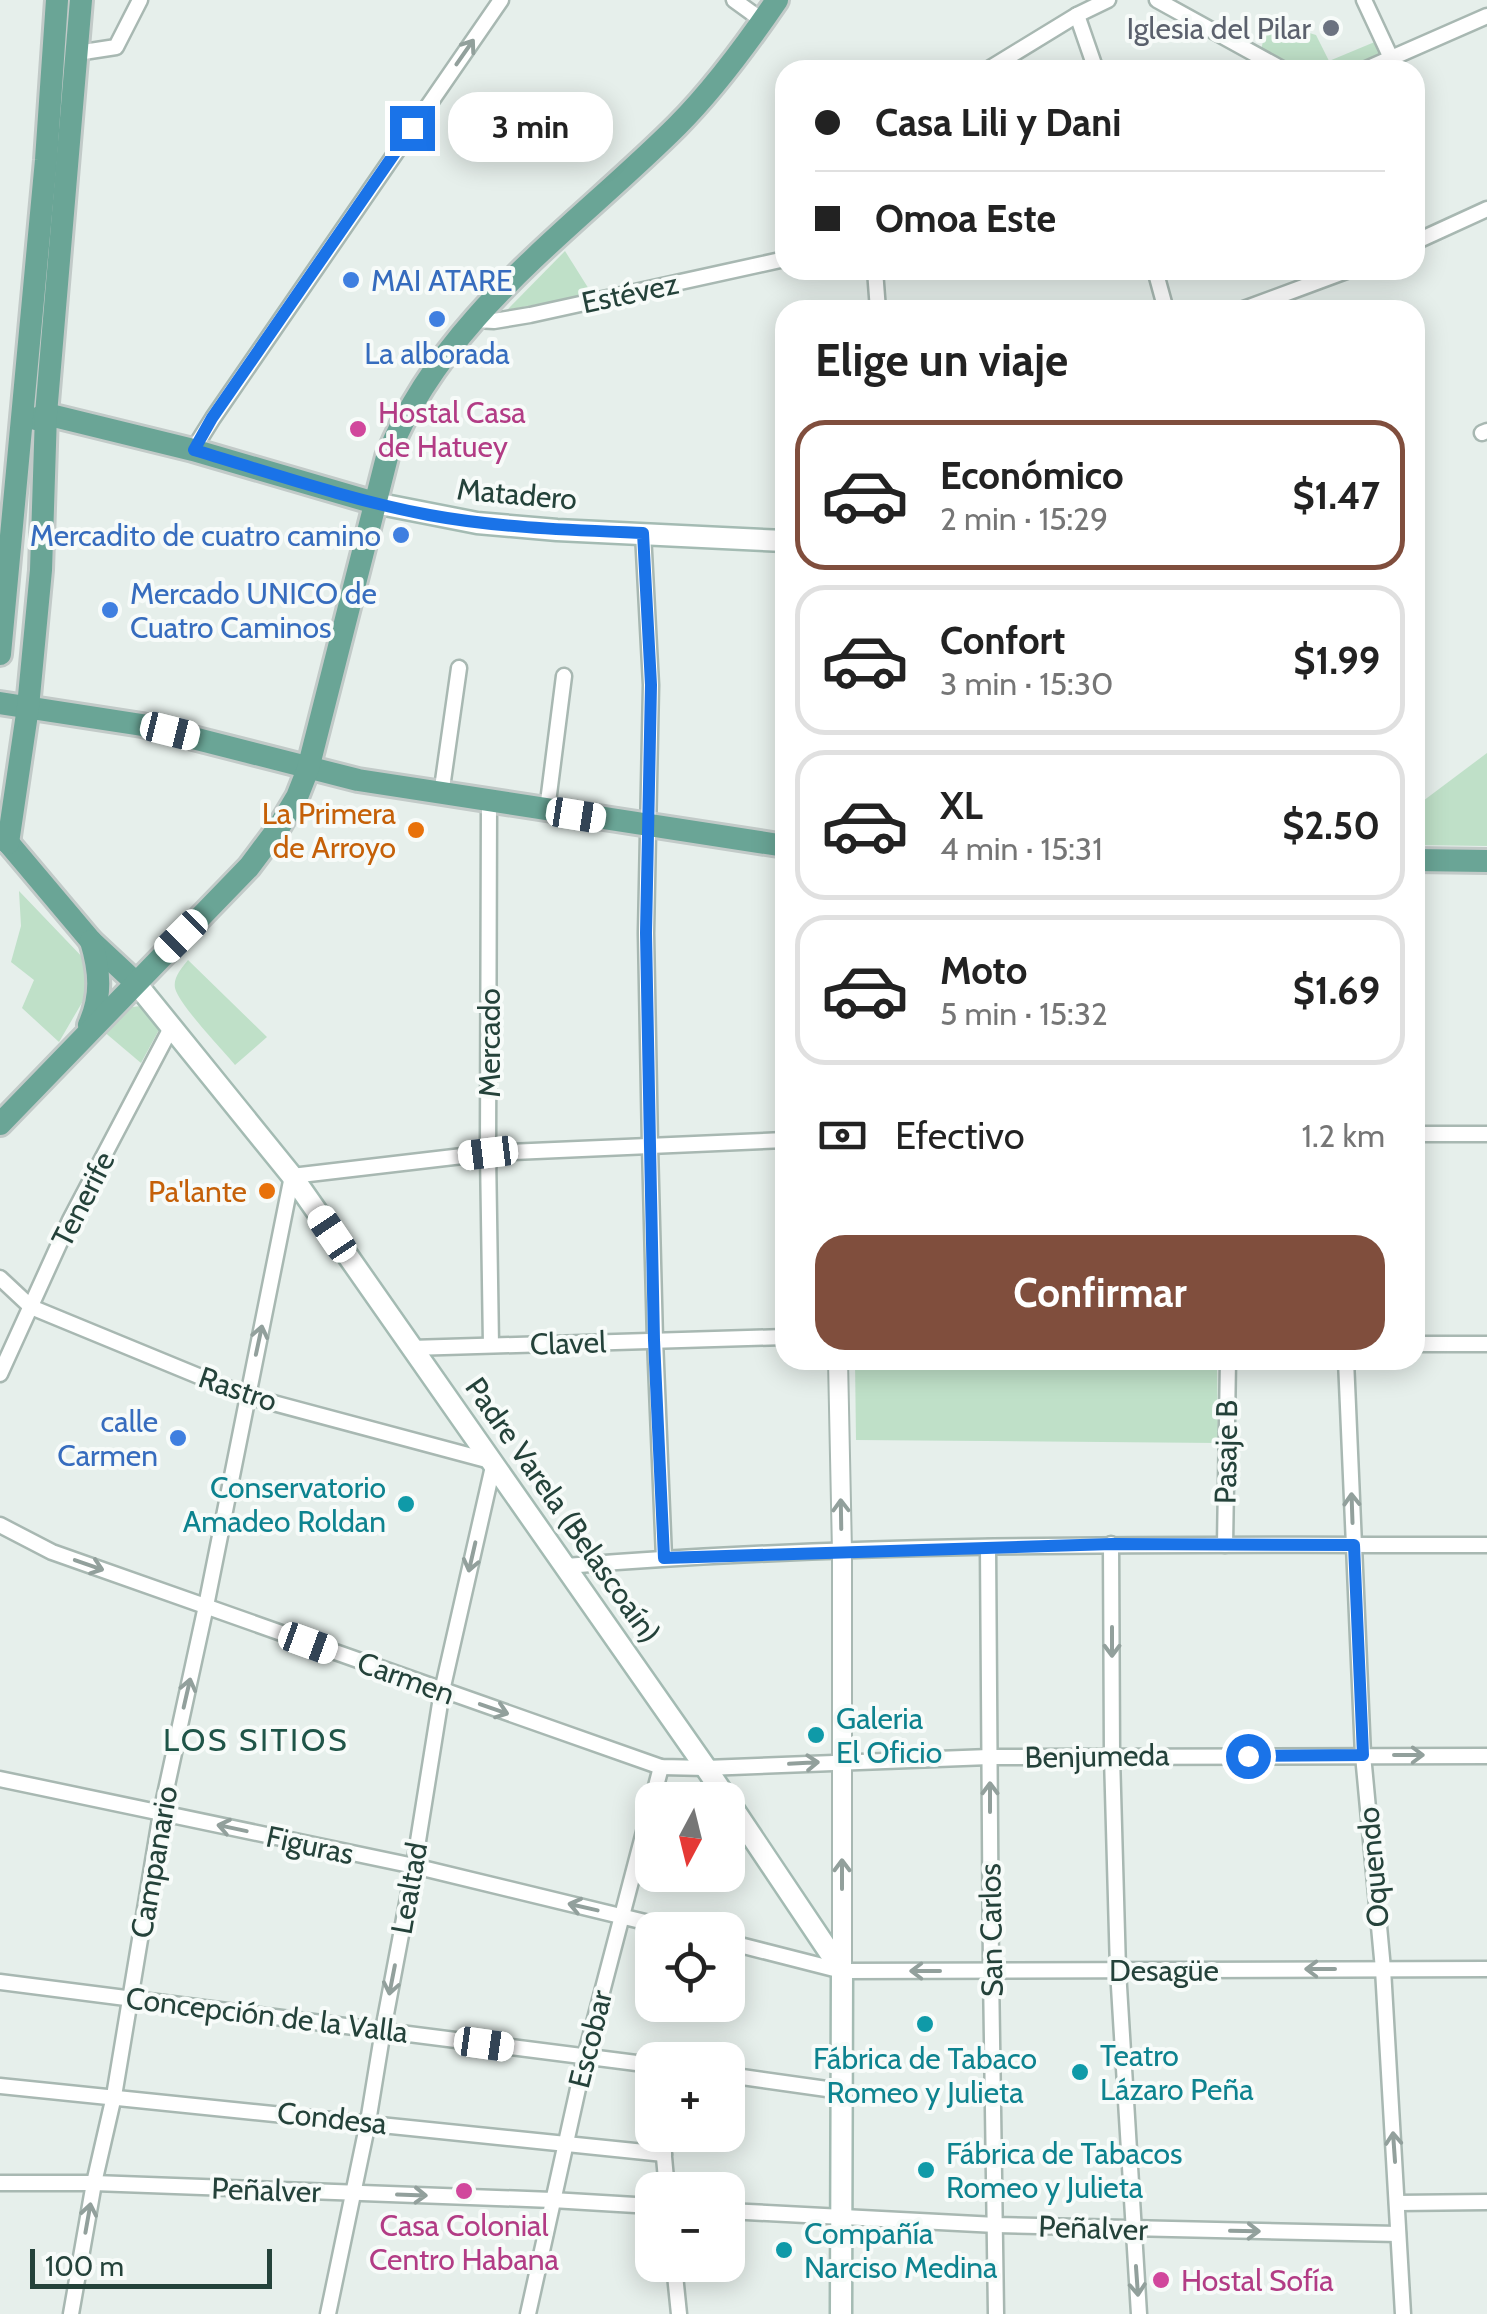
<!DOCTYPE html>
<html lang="es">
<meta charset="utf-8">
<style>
body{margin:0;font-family:Cabin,sans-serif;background:#f6f6f6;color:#222;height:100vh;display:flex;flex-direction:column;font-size:38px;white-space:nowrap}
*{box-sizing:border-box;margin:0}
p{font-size:32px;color:#767676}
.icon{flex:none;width:55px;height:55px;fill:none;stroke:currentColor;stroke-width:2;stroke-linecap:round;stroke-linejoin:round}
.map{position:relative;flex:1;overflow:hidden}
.sheet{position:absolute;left:775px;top:300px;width:650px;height:1070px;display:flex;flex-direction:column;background:#fff;border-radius:30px;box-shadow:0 5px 25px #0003}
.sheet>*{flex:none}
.banner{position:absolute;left:775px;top:60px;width:650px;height:220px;border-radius:30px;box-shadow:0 5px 25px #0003;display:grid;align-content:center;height:220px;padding:0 40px;background:#fff}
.needle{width:65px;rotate:187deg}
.tools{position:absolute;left:635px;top:1782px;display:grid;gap:20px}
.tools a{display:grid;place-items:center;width:110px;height:110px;border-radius:20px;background:#fff;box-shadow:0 5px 25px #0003;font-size:50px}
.scale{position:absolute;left:30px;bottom:25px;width:242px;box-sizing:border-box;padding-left:10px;border:5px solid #24423a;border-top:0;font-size:28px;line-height:35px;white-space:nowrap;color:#24423a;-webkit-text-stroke:8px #f7fbf9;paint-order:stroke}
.end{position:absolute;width:45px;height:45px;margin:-22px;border:12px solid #1a73e8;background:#fff;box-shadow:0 0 0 5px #fff}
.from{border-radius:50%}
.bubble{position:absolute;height:70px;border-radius:30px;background:#fff;box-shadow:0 5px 25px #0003;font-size:32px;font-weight:700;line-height:70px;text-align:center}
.car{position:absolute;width:30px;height:60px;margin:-30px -15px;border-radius:12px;box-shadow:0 0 8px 2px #0007;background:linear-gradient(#fff 24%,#345 0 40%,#fff 0 76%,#345 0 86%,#fff 0)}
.banner b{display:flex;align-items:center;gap:35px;height:95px;font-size:38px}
.banner b+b{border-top:2px solid #e0e0e0}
.banner i{width:25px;height:25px;background:#222}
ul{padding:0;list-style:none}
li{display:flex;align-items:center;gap:30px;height:150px;margin:0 20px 15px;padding:0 20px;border:5px solid #e0e0e0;border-radius:30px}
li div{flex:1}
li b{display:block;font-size:38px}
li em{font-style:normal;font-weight:700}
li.selected{border-color:#804e3d}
li>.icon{width:90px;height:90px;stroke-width:1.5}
h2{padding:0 40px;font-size:45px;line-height:120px}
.pay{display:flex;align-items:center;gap:25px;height:110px;padding:0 40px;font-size:38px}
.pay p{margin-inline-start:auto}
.primary-button{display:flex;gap:20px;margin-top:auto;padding:20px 40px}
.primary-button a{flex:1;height:115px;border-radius:30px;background:#804e3d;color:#fff;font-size:40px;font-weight:700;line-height:115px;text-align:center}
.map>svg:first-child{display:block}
.green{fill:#bfe0c8}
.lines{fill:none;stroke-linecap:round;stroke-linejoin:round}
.minor-casing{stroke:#a8b8b2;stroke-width:19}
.tertiary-casing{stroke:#a8b8b2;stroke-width:22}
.secondary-casing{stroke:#a4bbb3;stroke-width:25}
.primary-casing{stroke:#c2cac8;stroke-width:28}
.minor{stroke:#fff;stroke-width:14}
.tertiary{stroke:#fff;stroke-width:18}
.secondary{stroke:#fff;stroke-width:20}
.primary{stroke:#6aa596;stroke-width:22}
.oneway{stroke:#92a09c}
.route{stroke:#1a73e8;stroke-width:12}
.worship-dot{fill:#6b7280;stroke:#f7fbf9;stroke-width:4}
.shop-dot{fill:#3f7fe0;stroke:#f7fbf9;stroke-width:4}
.hotel-dot{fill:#d1479c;stroke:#f7fbf9;stroke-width:4}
.food-dot{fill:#e8710a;stroke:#f7fbf9;stroke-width:4}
.culture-dot{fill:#0f9aa8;stroke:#f7fbf9;stroke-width:4}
.labels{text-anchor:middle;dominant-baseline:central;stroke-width:8;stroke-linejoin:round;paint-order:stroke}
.worship-label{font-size:30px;fill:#5b616d;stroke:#f7fbf9;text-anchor:end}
.shop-label{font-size:30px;fill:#366cbe;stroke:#f7fbf9;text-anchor:start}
.street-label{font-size:30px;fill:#24423a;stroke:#f7fbf9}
.hotel-label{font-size:30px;fill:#b23c85;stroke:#f7fbf9;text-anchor:start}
.food-label{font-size:30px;fill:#c56008;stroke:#f7fbf9;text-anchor:end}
.culture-label{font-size:30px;fill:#0d838f;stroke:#f7fbf9;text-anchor:start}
.neighbourhood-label{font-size:32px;letter-spacing:2.5px;fill:#1f5548;stroke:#f7fbf9}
</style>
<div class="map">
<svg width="1487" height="2314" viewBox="0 0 1487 2314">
<rect width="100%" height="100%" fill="#e6efeb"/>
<g class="green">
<polygon points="1268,20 1316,35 1329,61 1377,41 1382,54 1343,70 1298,70 1261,50"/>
<polygon points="565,251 592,294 507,310"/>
<polygon points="1487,753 1487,846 1415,845 1415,807"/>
<polygon points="19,891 87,962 89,979 87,994 59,1042 22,1008 34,980 11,962 21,926"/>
<path d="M188 960 267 1037 235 1065C223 1050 179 1005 175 988 173 977 182 968 188 960Z"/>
<polygon points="140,1006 160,1028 141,1063 102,1030 119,1009"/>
<polygon points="855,1360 1217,1360 1218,1443 856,1440"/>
</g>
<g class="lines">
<g class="minor-casing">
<g id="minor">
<polyline points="734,0 763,21"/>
<polyline points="1157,0 1284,70"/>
<polyline points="1364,0 1391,58"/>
<polyline points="1077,15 1096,70"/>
<polyline points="77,53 116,47 140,0"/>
<polyline points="987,70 1077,15 1108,0"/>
<polyline points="1364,70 1487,16"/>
<polyline points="1415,242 1487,209"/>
<polyline points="875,270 878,310"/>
<polyline points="1155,270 1166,310"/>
<polyline points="1241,310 1349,270"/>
<polyline points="475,320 494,321 530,315 785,259"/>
<polyline points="1482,433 1487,431"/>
<polyline points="193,450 213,418 501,0"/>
<polyline points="643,533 651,685 646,933 650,1146 655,1340 664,1558"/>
<polyline points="441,795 459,668"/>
<polyline points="489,801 488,1153 491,1345"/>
<polyline points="547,810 564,676"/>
<polyline points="1415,1134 1487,1134"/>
<polyline points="0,1278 31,1307 247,1396 494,1462 442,1691 414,1866 383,2030 368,2122 328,2314"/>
<polyline points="1415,1344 1487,1344"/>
<polyline points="411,1348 785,1337"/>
<polyline points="1346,1360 1363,1755 1383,1969 1403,2314"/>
<polyline points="0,1374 70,1220 172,1026"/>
<polyline points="0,1525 52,1552 661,1767 706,1768 989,1757 1487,1756"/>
<polyline points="1111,1544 1112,1756 1118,1970 1139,2314"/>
<polyline points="1225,1545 1228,1360"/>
<polyline points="988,1547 991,1971 996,2314"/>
<path d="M566 1566C872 1541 1180 1545 1487 1545"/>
<polyline points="0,1779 414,1866 678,1930"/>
<polyline points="728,1942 842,1971 1487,1969"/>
<polyline points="0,1982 652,2065"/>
<polyline points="728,2075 841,2091"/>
<polyline points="0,2086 664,2154"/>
<polyline points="662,2135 667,2190"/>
<polyline points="0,2183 94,2183 552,2200 652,2206"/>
<polyline points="1397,2203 1487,2202"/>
<polyline points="728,2211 996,2225 1398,2234"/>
<polyline points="674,2265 679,2314"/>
<polyline points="71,2314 94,2183 114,2096 161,1813 206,1606 292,1176 488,1153 785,1140"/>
<polyline points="528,2314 585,2057 661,1767"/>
</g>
</g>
<g class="tertiary-casing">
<polyline id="tertiary" points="838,1360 842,1552 842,1971"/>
</g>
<g class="secondary-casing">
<g id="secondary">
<polyline points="375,503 477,523 557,530 785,541"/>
<polyline points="135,982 292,1176 706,1768 842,1971 841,2314"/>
</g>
</g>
<g class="primary-casing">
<g id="primary">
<polyline points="36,419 46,414 193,450 375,503"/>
<polyline points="0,654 46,160 57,0"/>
<polyline points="0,703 142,725 358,780 785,846"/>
<polyline points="0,833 91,941 135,982"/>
<polyline points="8,843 28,707 41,570 46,414 81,0"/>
<polyline points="1415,860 1487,861"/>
<path d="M89 1025C102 996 100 971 91 941"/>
<path d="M0 1124 249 867 279 827 297 797 308 769 387 457C443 316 574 229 677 126 715 88 747 44 777 0"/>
</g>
</g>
<use href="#minor" class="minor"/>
<use href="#tertiary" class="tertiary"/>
<use href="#secondary" class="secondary"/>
<use href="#primary" class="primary"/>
</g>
<defs><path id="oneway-shaft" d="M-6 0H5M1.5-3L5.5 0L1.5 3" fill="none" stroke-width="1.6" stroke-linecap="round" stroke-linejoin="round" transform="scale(2.5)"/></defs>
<g class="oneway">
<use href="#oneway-shaft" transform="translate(465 52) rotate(-55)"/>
<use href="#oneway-shaft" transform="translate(259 1340) rotate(-78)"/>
<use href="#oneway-shaft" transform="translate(1352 1508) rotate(-92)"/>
<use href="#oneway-shaft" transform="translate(841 1514) rotate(-91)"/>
<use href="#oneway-shaft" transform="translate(472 1557) rotate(103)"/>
<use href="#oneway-shaft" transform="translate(89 1565) rotate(19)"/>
<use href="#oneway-shaft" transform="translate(1112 1642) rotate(90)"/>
<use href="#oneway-shaft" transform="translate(187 1693) rotate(-77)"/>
<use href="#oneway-shaft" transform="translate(494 1709) rotate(19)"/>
<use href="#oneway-shaft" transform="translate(1409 1755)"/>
<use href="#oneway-shaft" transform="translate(804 1763) rotate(-3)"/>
<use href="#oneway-shaft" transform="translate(990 1797) rotate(-90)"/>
<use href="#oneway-shaft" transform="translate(232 1828) rotate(-168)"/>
<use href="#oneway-shaft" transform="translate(842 1874) rotate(-90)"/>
<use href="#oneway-shaft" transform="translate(583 1907) rotate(-167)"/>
<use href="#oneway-shaft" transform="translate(1320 1969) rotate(180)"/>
<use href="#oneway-shaft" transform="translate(925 1971) rotate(180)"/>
<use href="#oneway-shaft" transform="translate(392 1980) rotate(101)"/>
<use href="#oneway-shaft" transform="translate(1394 2147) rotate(-94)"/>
<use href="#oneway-shaft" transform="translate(412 2195) rotate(2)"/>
<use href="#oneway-shaft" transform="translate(88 2218) rotate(-80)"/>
<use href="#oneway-shaft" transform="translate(1245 2231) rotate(1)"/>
<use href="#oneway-shaft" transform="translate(1137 2281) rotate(86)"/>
</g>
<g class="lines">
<path class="route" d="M412 128 212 418 194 450C271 473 350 500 429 515 500 528 571 530 643 533L651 685 646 933 650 1146 654 1340 664 1558 1112 1544 1354 1545 1363 1755 1248 1756"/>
</g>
<circle class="worship-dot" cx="1331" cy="28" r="10"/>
<g class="shop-dot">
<circle cx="351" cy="280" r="10"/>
<circle cx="437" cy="319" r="10"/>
<circle cx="401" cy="535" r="10"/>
<circle cx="110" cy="610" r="10"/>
<circle cx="178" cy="1438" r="10"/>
</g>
<g class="hotel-dot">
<circle cx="358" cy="429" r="10"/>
<circle cx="464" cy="2191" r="10"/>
<circle cx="1161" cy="2280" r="10"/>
</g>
<g class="food-dot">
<circle cx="416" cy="830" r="10"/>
<circle cx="267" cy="1191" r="10"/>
</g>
<g class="culture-dot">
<circle cx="406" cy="1504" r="10"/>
<circle cx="816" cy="1735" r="10"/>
<circle cx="925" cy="2024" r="10"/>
<circle cx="1080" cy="2072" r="10"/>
<circle cx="926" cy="2170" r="10"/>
<circle cx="784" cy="2250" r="10"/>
</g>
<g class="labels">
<g class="worship-label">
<text x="1311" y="28">Iglesia del Pilar</text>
</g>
<g class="shop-label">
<text x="371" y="280">MAI ATARE</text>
<text x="437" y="353" text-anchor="middle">La alborada</text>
<text x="381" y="535" text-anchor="end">Mercadito de cuatro camino</text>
<text x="130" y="593">Mercado UNICO de<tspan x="130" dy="34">Cuatro Caminos</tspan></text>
<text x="158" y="1421" text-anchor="end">calle<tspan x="158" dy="34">Carmen</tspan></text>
</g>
<g class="street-label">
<text transform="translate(630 293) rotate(-12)">Estévez</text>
<text transform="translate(517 494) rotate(5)">Matadero</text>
<text transform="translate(489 1043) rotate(-90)">Mercado</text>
<text transform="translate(83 1199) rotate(-63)">Tenerife</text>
<text transform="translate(568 1343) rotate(-2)">Clavel</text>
<text transform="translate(238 1389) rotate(19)">Rastro</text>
<text transform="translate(1226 1452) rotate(-89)">Pasaje B</text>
<text transform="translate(563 1510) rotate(55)">Padre Varela (Belascoaín)</text>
<text transform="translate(406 1678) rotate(20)">Carmen</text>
<text transform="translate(1097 1756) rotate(-1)">Benjumeda</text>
<text transform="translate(310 1845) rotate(12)">Figuras</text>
<text transform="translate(154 1862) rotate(-80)">Campanario</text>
<text transform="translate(1373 1867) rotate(-95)">Oquendo</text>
<text transform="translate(409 1888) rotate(-80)">Lealtad</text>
<text transform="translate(991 1930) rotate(-91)">San Carlos</text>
<text x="1164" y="1970">Desagüe</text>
<text transform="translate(267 2015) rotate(7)">Concepción de la Valla</text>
<text transform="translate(590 2039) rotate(-76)">Escobar</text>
<text transform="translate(332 2118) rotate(6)">Condesa</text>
<text transform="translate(266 2190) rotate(2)">Peñalver</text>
<text transform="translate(1093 2228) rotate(2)">Peñalver</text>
</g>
<g class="hotel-label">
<text x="378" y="412">Hostal Casa<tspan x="378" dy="34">de Hatuey</tspan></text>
<text x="464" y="2225" text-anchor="middle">Casa Colonial<tspan x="464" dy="34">Centro Habana</tspan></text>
<text x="1181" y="2280">Hostal Sofía</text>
</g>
<g class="food-label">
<text x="396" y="813">La Primera<tspan x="396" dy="34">de Arroyo</tspan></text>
<text x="247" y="1191">Pa'lante</text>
</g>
<g class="culture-label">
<text x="386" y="1487" text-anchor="end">Conservatorio<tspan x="386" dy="34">Amadeo Roldan</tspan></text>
<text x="836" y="1718">Galeria<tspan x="836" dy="34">El Oficio</tspan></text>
<text x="1100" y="2055">Teatro<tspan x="1100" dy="34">Lázaro Peña</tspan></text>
<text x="925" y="2058" text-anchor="middle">Fábrica de Tabaco<tspan x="925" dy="34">Romeo y Julieta</tspan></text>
<text x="946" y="2153">Fábrica de Tabacos<tspan x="946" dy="34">Romeo y Julieta</tspan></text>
<text x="804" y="2233">Compañía<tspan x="804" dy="34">Narciso Medina</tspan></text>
</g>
<g class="neighbourhood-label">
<text x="256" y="1739">LOS SITIOS</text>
</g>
</g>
</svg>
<div class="tools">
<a><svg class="needle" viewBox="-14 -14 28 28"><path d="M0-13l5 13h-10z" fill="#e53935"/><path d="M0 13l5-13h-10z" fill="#767676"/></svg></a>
<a><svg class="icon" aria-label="locate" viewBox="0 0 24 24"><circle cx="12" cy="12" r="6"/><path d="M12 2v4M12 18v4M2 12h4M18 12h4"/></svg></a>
<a>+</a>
<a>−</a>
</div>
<div class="scale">100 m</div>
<i class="end from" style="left:1248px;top:1756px"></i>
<i class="end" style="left:412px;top:128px"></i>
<div class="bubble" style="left:448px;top:92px;width:165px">3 min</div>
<i class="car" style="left:170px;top:731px;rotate:104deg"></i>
<i class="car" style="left:576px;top:815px;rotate:99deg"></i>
<i class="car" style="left:181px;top:936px;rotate:225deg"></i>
<i class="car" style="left:488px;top:1153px;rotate:263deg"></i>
<i class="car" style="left:332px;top:1234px;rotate:326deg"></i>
<i class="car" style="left:308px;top:1643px;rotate:110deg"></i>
<i class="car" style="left:484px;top:2044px;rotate:98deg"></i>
<div class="banner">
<b><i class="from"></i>Casa Lili y Dani</b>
<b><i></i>Omoa Este</b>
</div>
<section class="sheet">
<h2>Elige un viaje</h2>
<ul>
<li class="selected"><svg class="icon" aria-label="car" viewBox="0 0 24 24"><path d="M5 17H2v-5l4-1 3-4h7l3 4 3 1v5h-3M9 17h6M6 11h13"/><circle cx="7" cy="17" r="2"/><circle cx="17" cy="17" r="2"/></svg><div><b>Económico</b><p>2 min · 15:29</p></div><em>$1.47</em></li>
<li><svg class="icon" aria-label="car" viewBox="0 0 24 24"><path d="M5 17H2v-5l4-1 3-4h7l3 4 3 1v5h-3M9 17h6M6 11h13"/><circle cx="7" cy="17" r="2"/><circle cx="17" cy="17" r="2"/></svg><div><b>Confort</b><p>3 min · 15:30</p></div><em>$1.99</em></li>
<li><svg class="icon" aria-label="car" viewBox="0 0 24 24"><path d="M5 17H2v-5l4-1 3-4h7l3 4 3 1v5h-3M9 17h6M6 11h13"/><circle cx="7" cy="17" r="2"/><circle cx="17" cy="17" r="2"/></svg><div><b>XL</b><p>4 min · 15:31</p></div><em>$2.50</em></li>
<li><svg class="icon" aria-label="car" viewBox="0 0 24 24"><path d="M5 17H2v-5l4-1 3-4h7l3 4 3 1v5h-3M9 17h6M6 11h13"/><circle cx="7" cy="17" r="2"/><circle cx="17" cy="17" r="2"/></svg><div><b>Moto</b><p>5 min · 15:32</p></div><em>$1.69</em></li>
</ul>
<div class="pay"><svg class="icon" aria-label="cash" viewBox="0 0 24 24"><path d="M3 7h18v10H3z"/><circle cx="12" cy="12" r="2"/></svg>Efectivo<p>1.2 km</p></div>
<div class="primary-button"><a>Confirmar</a></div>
</section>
</div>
